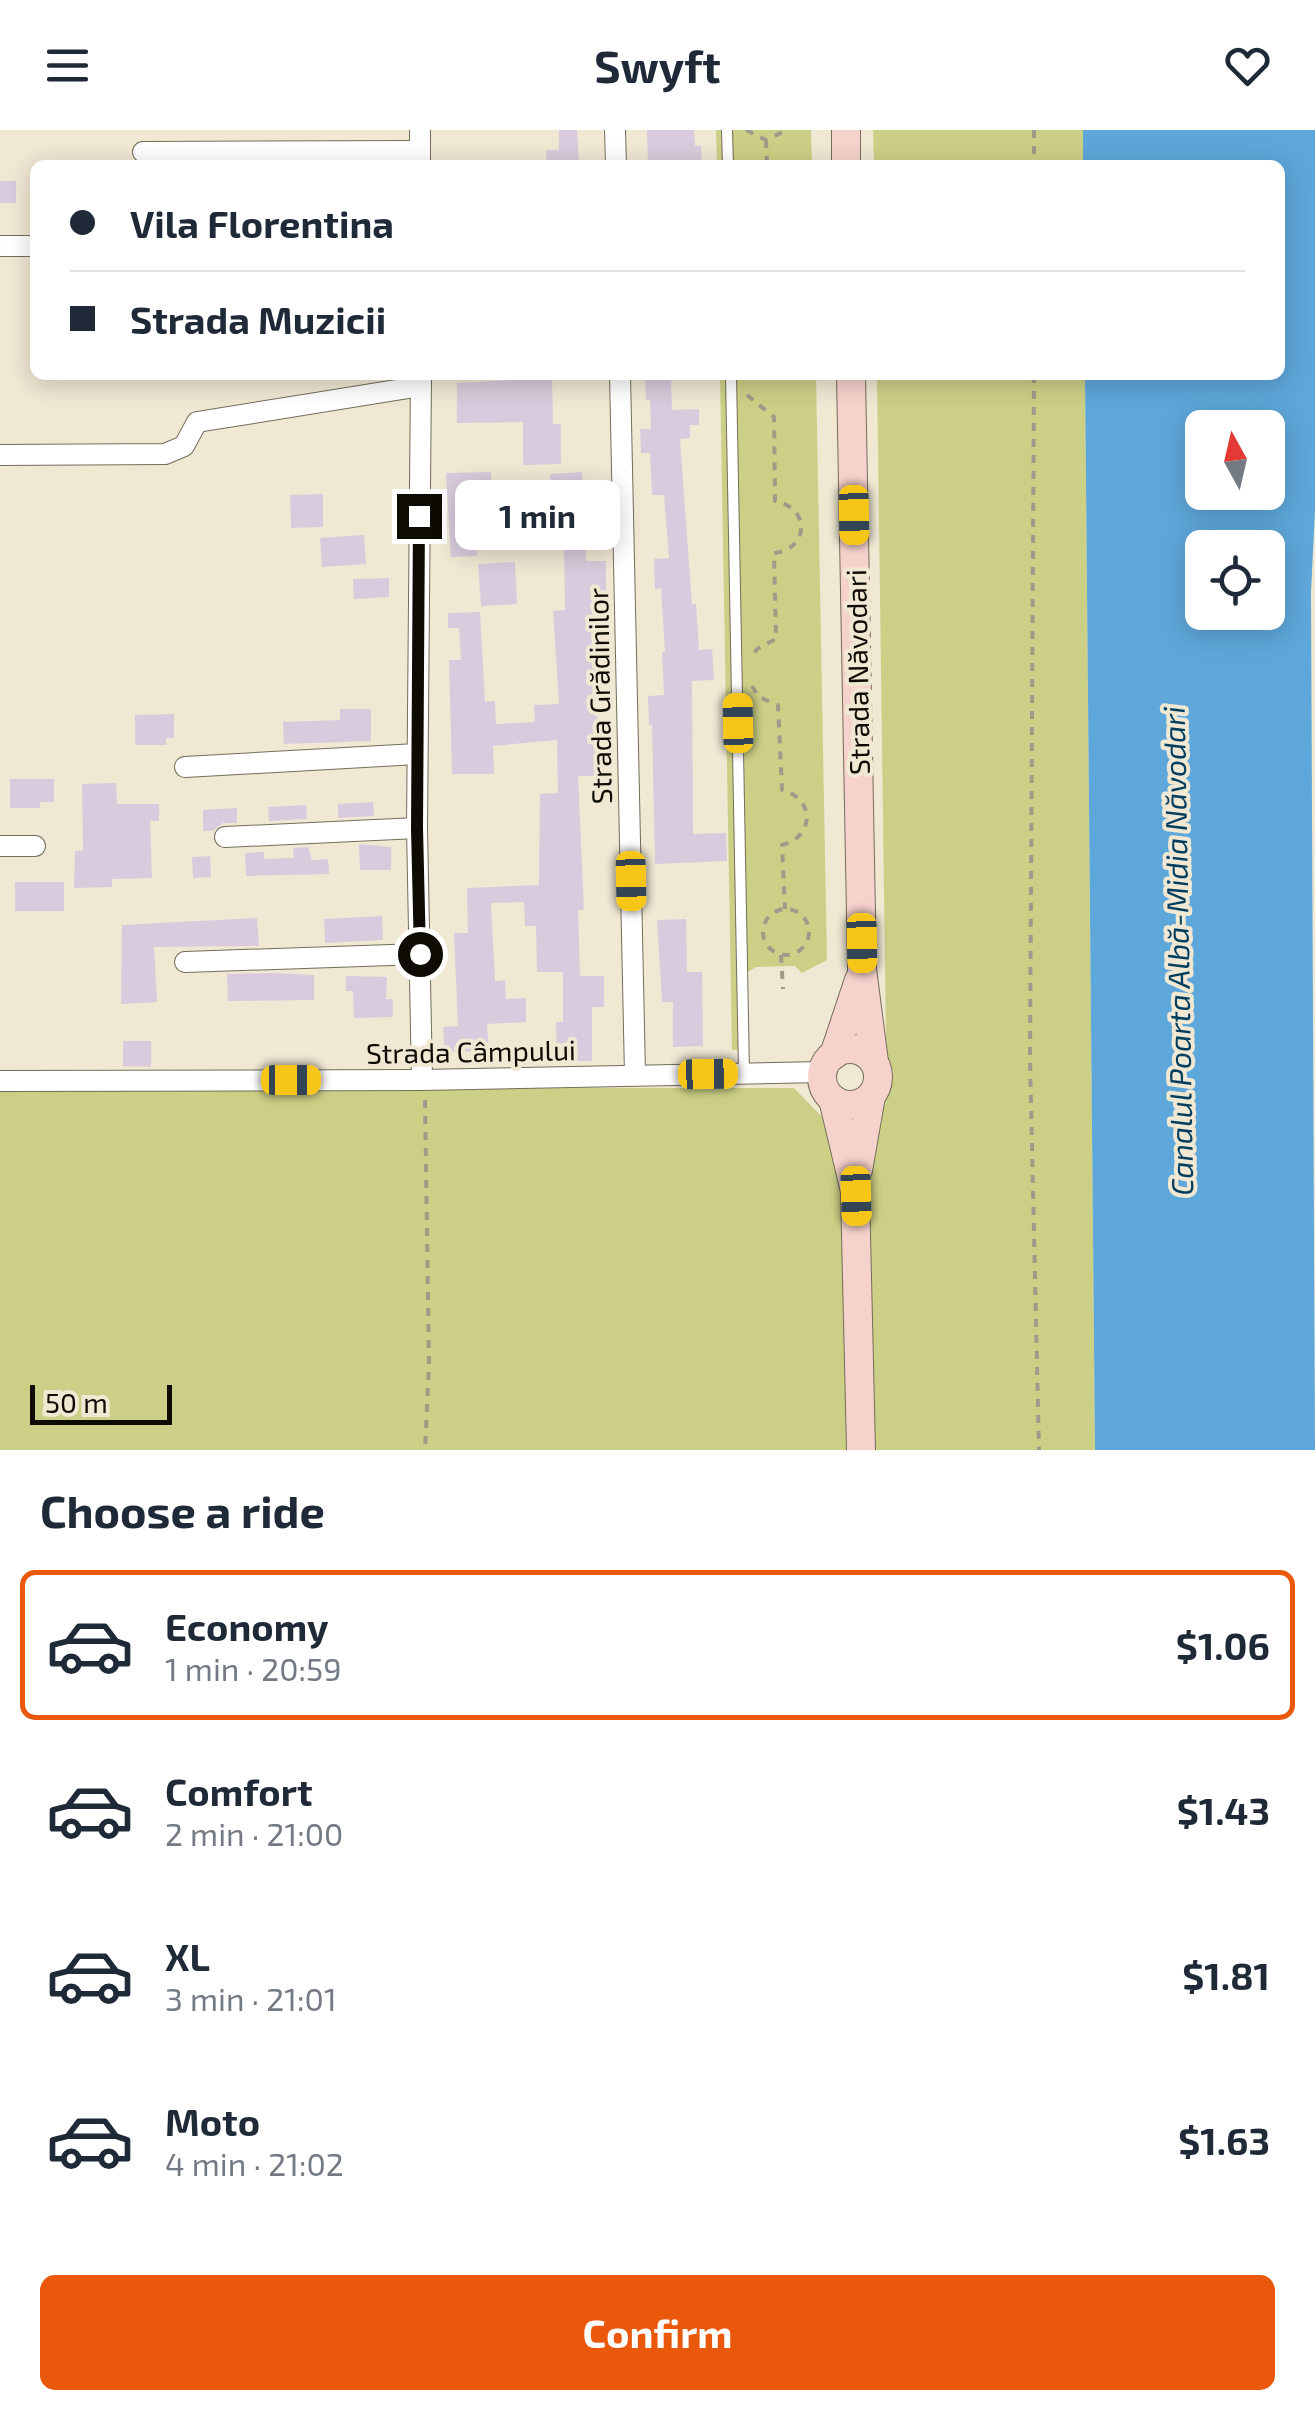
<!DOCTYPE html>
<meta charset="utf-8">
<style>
body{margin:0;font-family:"Exo 2",sans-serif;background:#f2f2f3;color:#1f2937;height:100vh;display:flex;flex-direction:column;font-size:38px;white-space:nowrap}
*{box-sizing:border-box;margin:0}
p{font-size:32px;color:#747a83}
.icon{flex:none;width:55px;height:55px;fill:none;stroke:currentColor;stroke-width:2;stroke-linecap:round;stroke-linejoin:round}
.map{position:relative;height:1320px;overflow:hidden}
.panel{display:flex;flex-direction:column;background:#fff;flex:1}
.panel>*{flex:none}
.top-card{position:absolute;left:30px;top:30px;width:1255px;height:220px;border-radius:15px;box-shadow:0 5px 25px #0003;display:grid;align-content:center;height:220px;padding:0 40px;background:#fff}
.needle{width:65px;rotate:352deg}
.buttons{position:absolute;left:1185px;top:280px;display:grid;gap:20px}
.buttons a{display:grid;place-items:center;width:100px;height:100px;border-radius:15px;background:#fff;box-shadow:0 5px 25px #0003;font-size:50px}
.scale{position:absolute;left:30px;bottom:25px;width:142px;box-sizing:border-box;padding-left:10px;border:5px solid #0e0b05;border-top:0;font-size:28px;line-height:35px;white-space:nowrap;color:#0e0b05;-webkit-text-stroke:8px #f0e8d3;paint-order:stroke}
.end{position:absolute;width:45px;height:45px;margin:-22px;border:12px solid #0e0b05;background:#fff;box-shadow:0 0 0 5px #fff}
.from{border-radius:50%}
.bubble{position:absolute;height:70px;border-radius:15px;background:#fff;box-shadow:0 5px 25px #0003;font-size:32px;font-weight:700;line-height:70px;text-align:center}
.car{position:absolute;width:30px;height:60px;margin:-30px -15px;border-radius:12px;box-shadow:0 0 8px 2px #0007;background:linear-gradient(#f5c518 24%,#345 0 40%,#f5c518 0 76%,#345 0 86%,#f5c518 0)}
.top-card b{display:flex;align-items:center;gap:35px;height:95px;font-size:38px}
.top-card b+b{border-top:2px solid #e0e1e3}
.top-card i{width:25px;height:25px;background:#1f2937}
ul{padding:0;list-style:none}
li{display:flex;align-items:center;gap:30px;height:150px;margin:0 20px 15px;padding:0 20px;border:5px solid transparent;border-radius:15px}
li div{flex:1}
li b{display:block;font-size:38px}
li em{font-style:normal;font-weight:700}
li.active{border-color:#ea580c}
li>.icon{width:90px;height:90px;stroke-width:1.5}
h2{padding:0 40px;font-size:45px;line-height:120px}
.action{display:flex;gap:20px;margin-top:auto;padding:20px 40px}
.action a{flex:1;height:115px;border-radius:15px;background:#ea580c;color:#fff;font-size:40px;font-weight:700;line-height:115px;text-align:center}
header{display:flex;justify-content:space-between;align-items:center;height:130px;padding:0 40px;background:#fff;font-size:45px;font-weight:700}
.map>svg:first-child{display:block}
.green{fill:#ccd086}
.water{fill:#5ea7da;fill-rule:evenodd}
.building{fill:#d9cbdd}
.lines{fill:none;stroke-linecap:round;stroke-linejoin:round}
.service-casing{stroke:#746d5a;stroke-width:12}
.minor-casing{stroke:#746d5a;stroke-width:22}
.secondary-casing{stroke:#746d5a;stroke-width:30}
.path{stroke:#a19a8b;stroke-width:4;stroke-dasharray:8 8;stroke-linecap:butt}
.service{stroke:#fff;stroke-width:10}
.minor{stroke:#fff;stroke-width:20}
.secondary{stroke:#f6d2cc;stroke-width:28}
.route{stroke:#0e0b05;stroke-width:12}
.labels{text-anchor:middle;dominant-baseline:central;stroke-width:8;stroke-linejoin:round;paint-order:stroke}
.street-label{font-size:28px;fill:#0e0b05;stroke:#f0e8d3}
.water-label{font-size:30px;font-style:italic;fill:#003e5f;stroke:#f0e8d3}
</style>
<header><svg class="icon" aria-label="menu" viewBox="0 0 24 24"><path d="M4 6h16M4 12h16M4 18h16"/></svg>Swyft<svg class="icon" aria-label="heart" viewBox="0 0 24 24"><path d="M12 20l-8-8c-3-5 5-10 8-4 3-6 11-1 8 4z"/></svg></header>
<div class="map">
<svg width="1315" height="1320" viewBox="0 0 1315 1320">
<rect width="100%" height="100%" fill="#f0e8d3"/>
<g class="green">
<polygon points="716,0 811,0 812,35 717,35"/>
<polygon points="873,0 1083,0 1083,35 874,35"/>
<polygon points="720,245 816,245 827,830 802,843 795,836 756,837 746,843 747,919 732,920"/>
<polygon points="877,245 1085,245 1095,1320 0,1320 0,957 794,958 829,994 879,992 891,954 886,909"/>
</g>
<path class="water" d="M1083 0H1315V380L1311 463 1315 1320H1095L1085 245H1280V35H1083ZM1202 298H1268V362H1202ZM1202 418H1268V482H1202Z"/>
<g class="building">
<polygon points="559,0 577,0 579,35 547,35 546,20 559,20"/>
<polygon points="647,0 694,0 695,16 701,16 702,35 648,35"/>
<rect x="0" y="51" width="16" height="22"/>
<polygon points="645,245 671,245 672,280 699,279 699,295 690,295 690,308 680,309 692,475 696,474 699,520 712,519 714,550 692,551 693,704 726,703 727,731 655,734 652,595 649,595 648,566 664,565 662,522 665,522 661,458 655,459 654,429 669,428 664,365 652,365 650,323 641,323 640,299 651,299 650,270 646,270"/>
<polygon points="552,248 553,294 561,294 561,334 523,335 523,292 457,293 457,253"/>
<polygon points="491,342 492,371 475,372 477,426 451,427 446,343"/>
<polygon points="582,342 586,431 606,431 606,466 594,466 599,646 578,646 584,780 578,780 580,846 604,846 604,877 592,877 592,931 557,931 556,892 563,892 563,842 537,842 536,796 525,796 524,772 491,773 495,851 505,850 506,869 526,868 526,892 487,894 489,920 445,923 443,897 458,896 454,803 468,803 467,758 539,755 540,664 558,663 557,610 493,616 494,644 452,644 449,530 461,530 459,498 448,498 448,483 480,482 485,572 495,571 496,594 535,592 534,575 559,574 553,481 565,480 564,420 556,420 556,378 551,378 550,344"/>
<polygon points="323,364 323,397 291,398 290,365"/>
<polygon points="364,405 366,434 322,437 320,408"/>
<polygon points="515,432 517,474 481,476 478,434"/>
<polygon points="389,448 389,467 354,469 353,449"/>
<polygon points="340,579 371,579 371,611 284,614 283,592 340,590"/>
<polygon points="174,584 174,608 166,608 166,615 135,615 135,585"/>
<polygon points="10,649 54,649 54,672 40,672 40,678 10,678"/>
<polygon points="116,653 117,674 159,674 159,691 150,691 152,748 112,749 112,757 74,758 75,721 83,721 82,654"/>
<polygon points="373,672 374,686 338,688 338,674"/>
<polygon points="306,675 307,689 269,691 268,677"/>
<polygon points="237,678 237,693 223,693 213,701 203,701 203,680"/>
<polygon points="359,714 391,717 391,740 360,740"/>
<polygon points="308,717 312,730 328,729 329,744 246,746 245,723 264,722 264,729 294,728 293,718"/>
<polygon points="210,726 211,747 193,748 192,727"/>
<rect x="15" y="752" width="49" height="29"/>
<polygon points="382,786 383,810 325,813 324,789"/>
<polygon points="257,788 259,816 154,817 157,872 121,874 122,795"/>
<polygon points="686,789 687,842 702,842 703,916 673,917 673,872 662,872 657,790"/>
<polygon points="272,843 314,845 314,870 228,871 227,844"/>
<polygon points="346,846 387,847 386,869 393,869 393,887 354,888 353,861 346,861"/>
<polygon points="123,911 151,911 151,937 123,936"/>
</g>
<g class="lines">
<g class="service-casing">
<g id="service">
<polyline points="727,0 728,35"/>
<polyline points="731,245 744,943"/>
</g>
</g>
<g class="minor-casing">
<g id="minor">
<polyline points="420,0 420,35"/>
<polyline points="615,0 616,35"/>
<polyline points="143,22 420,21"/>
<polyline points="0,116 35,116"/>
<polyline points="421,245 417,698 422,950"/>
<polyline points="620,245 635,945"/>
<polyline points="0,325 165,324 184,316 197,292 421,256"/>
<polyline points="185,637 417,624"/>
<polyline points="225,707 417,698"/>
<polyline points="0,716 35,716"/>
<polyline points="185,832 420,824"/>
<polyline points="0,951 422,950 823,942"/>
</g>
</g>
<g class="secondary-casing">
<g id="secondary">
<polyline points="846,0 846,35"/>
<polyline points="851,245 862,839 874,932"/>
<circle cx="850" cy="947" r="28"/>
<polyline points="834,925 859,850"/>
<polyline points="833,969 855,1061 861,1320"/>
<polyline points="858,1040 871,966"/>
</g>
</g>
<g class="path">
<polyline points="746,0 766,10 787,0"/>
<polyline points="1034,0 1034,35"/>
<polyline points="766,10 767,35"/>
<polyline points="1034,245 1030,929 1039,1320"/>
<path d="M747 265 774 287 775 371C810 377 810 419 774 423L776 509 757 519 752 527"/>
<path d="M752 556 759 567 778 575 782 660C815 668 815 707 782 715L785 779"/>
<circle cx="786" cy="802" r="23"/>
<polyline points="781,825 783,859"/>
<polyline points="425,970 429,1235 425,1320"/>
</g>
<use href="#service" class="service"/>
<use href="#minor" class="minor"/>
<use href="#secondary" class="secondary"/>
</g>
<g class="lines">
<polyline class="route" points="419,386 417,698 420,824"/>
</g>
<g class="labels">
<g class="street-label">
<text transform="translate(857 542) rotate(-91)">Strada Năvodari</text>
<text transform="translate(599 566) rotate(-91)">Strada Grădinilor</text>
<text transform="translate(471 921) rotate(-1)">Strada Câmpului</text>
</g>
<g class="water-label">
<text transform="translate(1177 821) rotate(-91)">Canalul Poarta Albă-Midia Năvodari</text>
</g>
</g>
</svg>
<div class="buttons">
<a><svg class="needle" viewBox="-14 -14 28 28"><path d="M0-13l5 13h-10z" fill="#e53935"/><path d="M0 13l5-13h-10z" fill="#747a83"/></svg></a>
<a><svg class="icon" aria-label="locate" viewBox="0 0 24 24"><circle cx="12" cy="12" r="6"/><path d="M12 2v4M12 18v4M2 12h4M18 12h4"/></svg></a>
</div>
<div class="scale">50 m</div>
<i class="end from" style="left:420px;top:824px"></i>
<i class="end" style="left:419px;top:386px"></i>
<div class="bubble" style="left:455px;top:350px;width:165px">1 min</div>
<i class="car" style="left:854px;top:385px;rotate:179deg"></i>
<i class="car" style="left:738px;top:593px;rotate:359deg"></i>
<i class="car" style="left:631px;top:751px;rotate:179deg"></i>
<i class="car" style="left:862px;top:813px;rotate:179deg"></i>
<i class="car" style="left:708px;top:944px;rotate:89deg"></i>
<i class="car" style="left:291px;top:950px;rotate:90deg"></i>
<i class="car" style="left:856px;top:1066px;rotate:178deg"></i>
<div class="top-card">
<b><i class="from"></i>Vila Florentina</b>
<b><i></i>Strada Muzicii</b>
</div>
</div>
<section class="panel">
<h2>Choose a ride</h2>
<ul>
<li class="active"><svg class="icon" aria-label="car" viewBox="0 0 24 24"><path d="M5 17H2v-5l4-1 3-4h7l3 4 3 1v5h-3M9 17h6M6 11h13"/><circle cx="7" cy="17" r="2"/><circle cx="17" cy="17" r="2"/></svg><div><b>Economy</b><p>1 min · 20:59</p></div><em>$1.06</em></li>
<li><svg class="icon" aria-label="car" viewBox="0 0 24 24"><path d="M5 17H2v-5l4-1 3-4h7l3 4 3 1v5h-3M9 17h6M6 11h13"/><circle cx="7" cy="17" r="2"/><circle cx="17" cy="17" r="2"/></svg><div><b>Comfort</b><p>2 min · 21:00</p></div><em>$1.43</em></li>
<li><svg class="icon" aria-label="car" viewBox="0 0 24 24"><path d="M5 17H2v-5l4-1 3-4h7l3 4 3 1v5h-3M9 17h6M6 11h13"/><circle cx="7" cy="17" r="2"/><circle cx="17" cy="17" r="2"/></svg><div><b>XL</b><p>3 min · 21:01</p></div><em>$1.81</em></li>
<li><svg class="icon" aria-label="car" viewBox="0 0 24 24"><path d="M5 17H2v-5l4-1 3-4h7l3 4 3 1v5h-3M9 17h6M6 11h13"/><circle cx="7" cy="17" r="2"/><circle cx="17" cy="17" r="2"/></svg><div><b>Moto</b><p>4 min · 21:02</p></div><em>$1.63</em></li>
</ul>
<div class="action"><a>Confirm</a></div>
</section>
